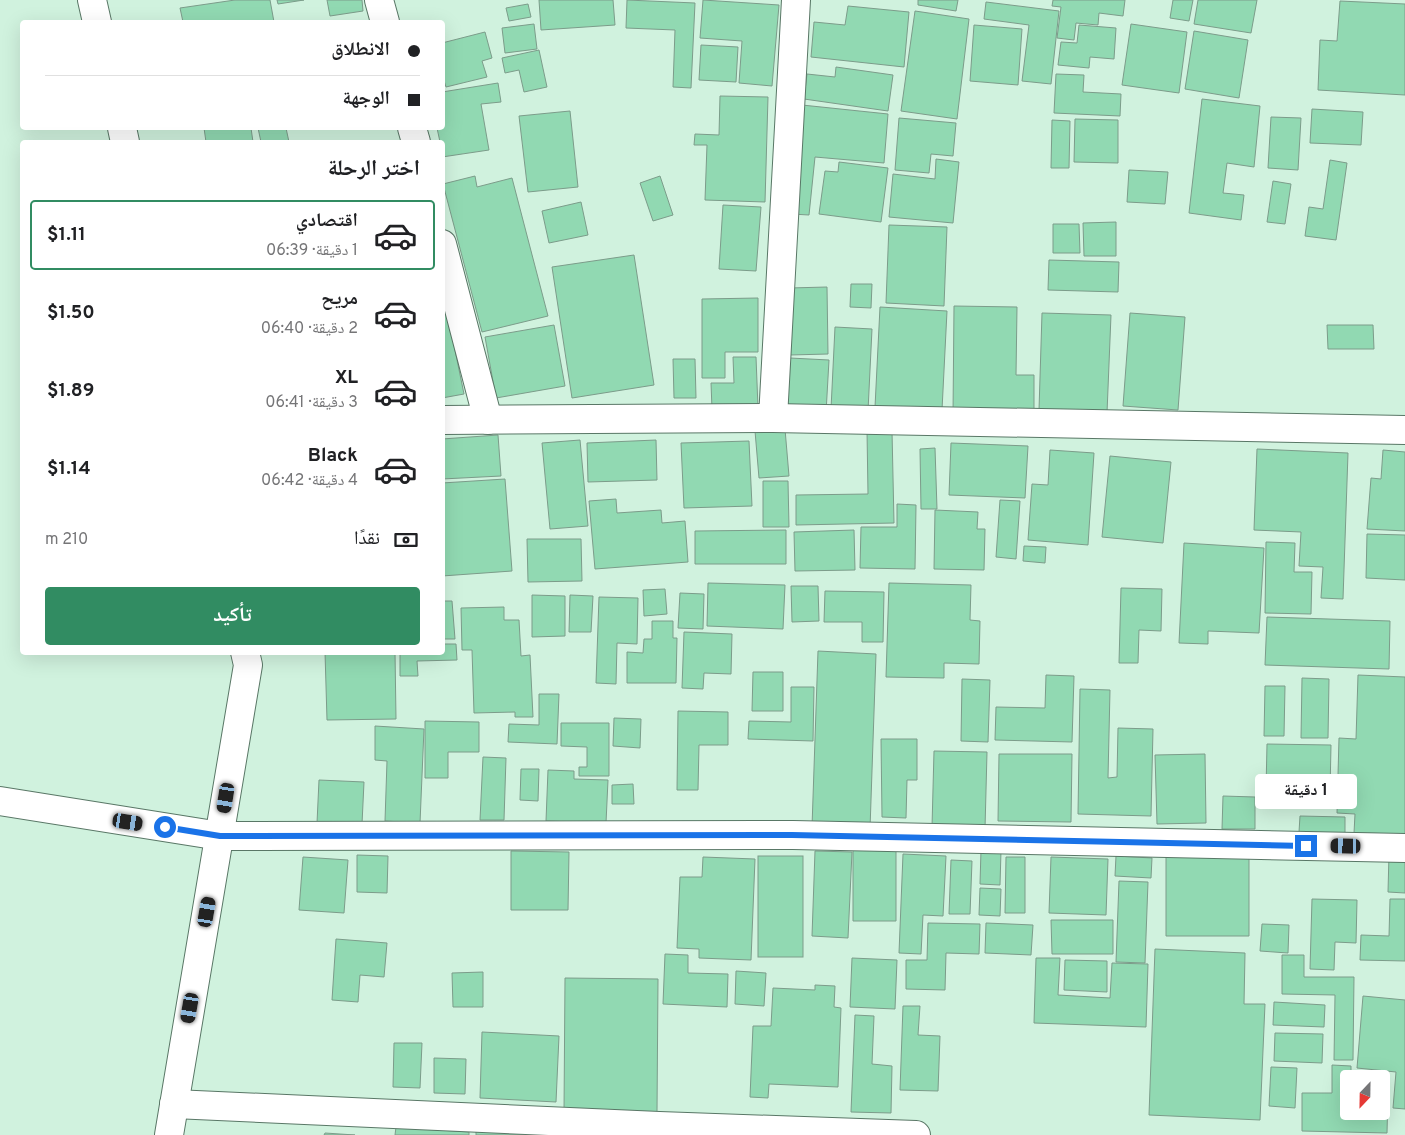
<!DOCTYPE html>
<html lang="ar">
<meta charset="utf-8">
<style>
body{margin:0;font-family:Overpass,"Noto Naskh Arabic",sans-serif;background:#f2f2f2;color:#202124;direction:rtl;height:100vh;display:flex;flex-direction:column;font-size:19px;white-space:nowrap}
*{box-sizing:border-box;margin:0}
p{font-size:16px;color:#757577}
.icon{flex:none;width:28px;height:28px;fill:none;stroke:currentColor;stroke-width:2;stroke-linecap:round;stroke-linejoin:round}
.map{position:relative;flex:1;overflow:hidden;direction:ltr}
.side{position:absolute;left:20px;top:140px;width:425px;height:515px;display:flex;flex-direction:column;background:#fff;border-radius:5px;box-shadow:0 5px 20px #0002;direction:rtl}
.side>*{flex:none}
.guide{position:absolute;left:20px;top:20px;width:425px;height:110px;border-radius:5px;box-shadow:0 5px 20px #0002;direction:rtl;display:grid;align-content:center;height:110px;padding:0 25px;background:#fff}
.needle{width:32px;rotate:202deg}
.buttons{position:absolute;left:1340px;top:1070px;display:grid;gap:10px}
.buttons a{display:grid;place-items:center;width:50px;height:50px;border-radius:5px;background:#fff;box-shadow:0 5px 20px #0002;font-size:25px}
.end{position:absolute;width:22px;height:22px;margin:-11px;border:6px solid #1a73e8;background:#fff;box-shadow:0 0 0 2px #fff}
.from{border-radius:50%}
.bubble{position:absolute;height:35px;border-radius:5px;background:#fff;box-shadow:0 5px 20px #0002;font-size:16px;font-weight:700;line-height:35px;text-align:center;direction:rtl}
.car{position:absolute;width:15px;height:30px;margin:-15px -8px;border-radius:6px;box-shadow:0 0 4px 1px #0007;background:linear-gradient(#222 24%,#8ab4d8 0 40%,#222 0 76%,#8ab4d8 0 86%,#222 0)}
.guide b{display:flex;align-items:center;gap:18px;height:48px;font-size:19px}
.guide b+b{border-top:1px solid #e0e0e0}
.guide i{width:12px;height:12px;background:#202124}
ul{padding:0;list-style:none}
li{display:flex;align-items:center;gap:15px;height:70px;margin:0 10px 8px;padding:0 15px;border:2px solid transparent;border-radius:5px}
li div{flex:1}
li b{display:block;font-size:19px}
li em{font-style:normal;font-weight:700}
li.active{border-color:#318c62}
li>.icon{width:45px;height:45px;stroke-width:1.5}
h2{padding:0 25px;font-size:22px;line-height:60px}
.pay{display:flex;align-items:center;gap:12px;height:55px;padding:0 25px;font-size:19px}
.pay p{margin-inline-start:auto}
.cta{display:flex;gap:10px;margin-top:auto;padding:10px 25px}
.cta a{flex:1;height:58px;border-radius:5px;background:#318c62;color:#fff;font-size:20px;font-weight:700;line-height:58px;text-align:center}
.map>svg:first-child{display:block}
.building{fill:#91d9b2;stroke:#7c9c8a}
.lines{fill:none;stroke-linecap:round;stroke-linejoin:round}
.street-casing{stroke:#597766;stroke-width:30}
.street{stroke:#fff;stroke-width:28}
.route{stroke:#1a73e8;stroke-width:6}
</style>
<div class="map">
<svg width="1405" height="1135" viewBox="0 0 1405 1135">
<rect width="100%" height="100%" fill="#d0f2de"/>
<g class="building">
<polygon points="235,0 270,0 274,22 183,22 180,8"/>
<polygon points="277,0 304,0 278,4"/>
<polygon points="327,0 362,0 363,11 330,16"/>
<polygon points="539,0 613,0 615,25 541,30"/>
<polygon points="627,0 695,3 691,88 673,87 675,30 626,28"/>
<polygon points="703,0 779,5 772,86 739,83 742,41 700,38"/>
<polygon points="918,0 958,0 956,11 918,5"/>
<polygon points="1053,0 1125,0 1123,16 1099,13 1098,25 1076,23 1074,40 1057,38 1061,7 1052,6"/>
<polygon points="1173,0 1193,0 1189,21 1170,18"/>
<polygon points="1198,0 1257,0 1251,33 1194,24"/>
<polygon points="1340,1 1405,4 1405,95 1318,90 1320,40 1337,41"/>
<polygon points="986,2 1059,11 1051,84 1022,81 1029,25 984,19"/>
<polygon points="528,4 531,17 509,21 506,8"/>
<polygon points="848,6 909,12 904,67 811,57 814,22 845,25"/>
<polygon points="915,11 969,19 957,119 901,111"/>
<polygon points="534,24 537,49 505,53 502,28"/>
<polygon points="1131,24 1187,32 1179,93 1122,85"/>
<polygon points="974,25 1022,29 1018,85 970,81"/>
<polygon points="1079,25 1116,28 1114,59 1090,57 1089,68 1058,65 1061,42 1077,43"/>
<polygon points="1194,31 1248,40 1239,98 1185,89"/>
<polygon points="485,32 492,58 482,61 487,77 446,87 442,74 442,43"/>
<polygon points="701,45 738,47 736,82 699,80"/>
<polygon points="539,50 547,87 524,92 519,70 505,73 502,58"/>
<polygon points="836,67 893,75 888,111 804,99 807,74 835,77"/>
<polygon points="1056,74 1084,75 1083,92 1121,94 1120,116 1054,113"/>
<polygon points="498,83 501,102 481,104 489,150 442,157 442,142 440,142 437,128 442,128 442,92"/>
<polygon points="720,96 768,97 765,202 705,200 707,145 694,145 695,134 719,135"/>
<polygon points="1202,99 1260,106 1254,167 1227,163 1223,193 1244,195 1241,220 1189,213"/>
<polygon points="802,105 888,114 884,163 815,157 809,215 791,214"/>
<polygon points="1312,109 1363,112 1361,145 1310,143"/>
<polygon points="570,111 578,187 528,192 519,116"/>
<polygon points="1271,117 1301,118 1298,170 1268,168"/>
<polygon points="899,118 956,123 953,156 931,154 929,173 895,170"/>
<polygon points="1075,119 1118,120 1118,163 1074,162"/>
<polygon points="1052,120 1070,121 1069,168 1051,168"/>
<polygon points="204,128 251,128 253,142 206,142"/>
<polygon points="258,128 286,128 289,142 261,142"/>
<polygon points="936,159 959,162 953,223 889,217 893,174 935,179"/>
<polygon points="1330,160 1347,163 1336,240 1305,236 1309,207 1323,209"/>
<polygon points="839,162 888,168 881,222 819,214 825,171 838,172"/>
<polygon points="1129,170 1168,172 1165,204 1127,202"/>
<polygon points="475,176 477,187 512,178 548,316 482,332 443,184"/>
<polygon points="660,176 673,215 653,221 640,183"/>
<polygon points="1273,181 1291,184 1285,224 1267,222"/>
<polygon points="581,202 588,235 549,243 542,211"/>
<polygon points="723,205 761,207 756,271 719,269"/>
<polygon points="1116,222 1116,256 1084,256 1083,223"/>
<polygon points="1053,224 1079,224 1080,253 1053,253"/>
<polygon points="889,225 947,227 944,306 886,303"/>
<polygon points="634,255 654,385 572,398 552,267"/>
<polygon points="1049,260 1119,262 1118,292 1048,290"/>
<polygon points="851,284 872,284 871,308 850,307"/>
<polygon points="827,287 828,354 790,355 789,288"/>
<polygon points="758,298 758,352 725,352 725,378 702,378 702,299"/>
<polygon points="954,306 1017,307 1016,375 1034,375 1034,415 953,414"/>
<polygon points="880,307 947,311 942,410 875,407"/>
<polygon points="447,311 464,394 442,398 442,312"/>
<polygon points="1042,313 1111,315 1107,413 1039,410"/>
<polygon points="1130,313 1185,317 1178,410 1123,406"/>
<polygon points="554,325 565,386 496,398 485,337"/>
<polygon points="1327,325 1373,325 1374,349 1328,349"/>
<polygon points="835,327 872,329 868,411 831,409"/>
<polygon points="733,357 756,357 758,408 712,409 711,383 734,383"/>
<polygon points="790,358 829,360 826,413 787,410"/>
<polygon points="673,359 695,359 696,398 674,398"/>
<polygon points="785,429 789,476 759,478 755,431"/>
<polygon points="867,431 892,431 894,523 796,525 796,495 868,494"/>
<polygon points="498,435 501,476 442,479 442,439"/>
<polygon points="580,440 588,526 550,529 542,443"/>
<polygon points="656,440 657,480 588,482 587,443"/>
<polygon points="749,441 752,506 684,508 681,443"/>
<polygon points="951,443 1028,446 1025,498 949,495"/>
<polygon points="935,448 937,509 921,509 920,449"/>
<polygon points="1257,449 1348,453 1343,599 1321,598 1323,567 1299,566 1301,532 1254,530"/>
<polygon points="1050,450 1094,453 1088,545 1028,540 1032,484 1048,485"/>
<polygon points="1383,450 1405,452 1405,531 1367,529 1371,478 1381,479"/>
<polygon points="1110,456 1171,462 1163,543 1102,537"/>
<polygon points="505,479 512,571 442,576 442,483"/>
<polygon points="763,481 788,481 789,527 763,527"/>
<polygon points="616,499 617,513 661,510 662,523 685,521 688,562 595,569 589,501"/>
<polygon points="1000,500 1020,501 1016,559 996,557"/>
<polygon points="897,504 916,505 915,569 860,568 861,527 897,527"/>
<polygon points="935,510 978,512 977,529 985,529 984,570 934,569"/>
<polygon points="786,530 786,564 695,564 695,531"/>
<polygon points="854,530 855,570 795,571 794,532"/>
<polygon points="1367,534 1405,535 1405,580 1366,578"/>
<polygon points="527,539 581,539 582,581 528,582"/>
<polygon points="1266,542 1295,543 1294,572 1312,572 1311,614 1265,613"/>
<polygon points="1184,543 1264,548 1259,633 1208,631 1208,644 1179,643"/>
<polygon points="1024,546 1046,547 1045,563 1023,561"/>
<polygon points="708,583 785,585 783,629 707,626"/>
<polygon points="889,583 971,585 970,620 980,621 979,664 944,663 944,678 886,677"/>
<polygon points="791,586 818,586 819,621 792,622"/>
<polygon points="1121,588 1162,589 1161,631 1139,630 1138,663 1119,663"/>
<polygon points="665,589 667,614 644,616 643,590"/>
<polygon points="825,591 884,592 883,642 862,642 862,622 824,622"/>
<polygon points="680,593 704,594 703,629 678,628"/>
<polygon points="532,595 565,596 565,636 532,637"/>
<polygon points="570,595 593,596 591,632 569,632"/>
<polygon points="599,597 638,598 637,644 617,643 616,684 596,683"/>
<polygon points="442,601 452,601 455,639 442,639"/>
<polygon points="504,607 504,620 519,620 521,656 530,655 533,717 515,717 515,712 474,713 472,650 462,650 461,608"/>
<polygon points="1267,617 1390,621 1389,669 1265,665"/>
<polygon points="652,621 673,621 673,638 677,638 676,683 627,683 627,652 643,653 644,639 652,639"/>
<polygon points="684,632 732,634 731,674 704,673 703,689 682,688"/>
<polygon points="442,644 456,644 457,660 417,661 418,676 400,676 400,652 442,652"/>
<polygon points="818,651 876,654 870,829 812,827"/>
<polygon points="325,652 395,652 396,719 327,720"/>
<polygon points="753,672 783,672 783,711 752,711"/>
<polygon points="1046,675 1074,676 1072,742 995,740 996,707 1045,708"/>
<polygon points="1358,675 1405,677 1405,834 1354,833 1355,814 1337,813 1339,738 1356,739"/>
<polygon points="1302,678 1329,679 1328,738 1301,738"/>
<polygon points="962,679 990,680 988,742 961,741"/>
<polygon points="1265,686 1285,686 1284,736 1264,736"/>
<polygon points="791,687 814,687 813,741 748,739 749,721 791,722"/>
<polygon points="1080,689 1110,690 1108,778 1117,777 1118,728 1153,729 1151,816 1078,814"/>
<polygon points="539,694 559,694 557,744 508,742 509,724 539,725"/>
<polygon points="678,711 728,712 728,745 699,745 698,790 677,790"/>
<polygon points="614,718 641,719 640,748 613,746"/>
<polygon points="425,721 479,722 479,752 448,752 448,778 425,778"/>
<polygon points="561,723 609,723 609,776 579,776 579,767 587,767 587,747 561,746"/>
<polygon points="375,726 424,729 420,823 385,821 387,761 375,760"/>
<polygon points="881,739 917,739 917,780 907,780 906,818 882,817"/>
<polygon points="1267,744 1331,745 1330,793 1266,791"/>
<polygon points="934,751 987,752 985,829 932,827"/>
<polygon points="999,754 1072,754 1071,822 998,821"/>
<polygon points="1205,754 1206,823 1157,824 1155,755"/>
<polygon points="483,757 506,758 504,820 480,820"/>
<polygon points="521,769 539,769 538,801 520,800"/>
<polygon points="548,770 574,771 574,779 608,780 606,823 546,821"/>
<polygon points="319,780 364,782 362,824 317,823"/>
<polygon points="633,784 634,804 612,804 612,785"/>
<polygon points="1223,796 1255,797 1255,829 1222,829"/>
<polygon points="1300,816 1345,817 1345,833 1299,832"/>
<polygon points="853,846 896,847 896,921 853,921"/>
<polygon points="981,850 1001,851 1000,885 980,884"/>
<polygon points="511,851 569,852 568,910 511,910"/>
<polygon points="815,851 852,852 848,938 812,936"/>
<polygon points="903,854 946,856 943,916 923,915 921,954 899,953"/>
<polygon points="1389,854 1405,855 1405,893 1388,892"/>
<polygon points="357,855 388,856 387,893 357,892"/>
<rect x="758" y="856" width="45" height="101"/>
<polygon points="1116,856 1152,858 1151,878 1115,876"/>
<polygon points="1249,856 1249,936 1166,936 1166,857"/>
<polygon points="303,857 348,860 344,913 299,910"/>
<polygon points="703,857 755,859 751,960 699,958 699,949 677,948 680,877 702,877"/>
<polygon points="1006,857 1025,857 1025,913 1005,913"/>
<polygon points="1051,857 1108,859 1106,915 1049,913"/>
<polygon points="951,860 972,861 970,914 949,914"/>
<polygon points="1119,881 1148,882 1145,963 1116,962"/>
<polygon points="980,888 1001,889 1000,916 979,915"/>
<polygon points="1312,899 1357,900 1356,943 1335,942 1334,970 1310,969"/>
<polygon points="1390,899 1405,899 1405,961 1360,960 1361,935 1389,936"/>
<polygon points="1051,920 1113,920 1113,954 1052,954"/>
<polygon points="928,923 980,924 979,954 946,953 945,990 906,989 906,960 927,960"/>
<polygon points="986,923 1033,925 1031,955 985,953"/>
<polygon points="1262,924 1289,925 1288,953 1260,951"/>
<polygon points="336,939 387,943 384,977 360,975 358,1002 332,1000"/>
<polygon points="1155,949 1245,953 1244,1004 1265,1004 1260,1120 1149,1115"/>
<polygon points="665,954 688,955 688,973 728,974 727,1007 663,1004"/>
<polygon points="1282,955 1304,955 1304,977 1354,977 1353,1060 1334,1060 1335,995 1282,994"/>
<polygon points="852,958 897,960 895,1009 850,1007"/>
<polygon points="1036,958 1060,958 1058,995 1110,998 1112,963 1148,964 1146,1027 1034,1023"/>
<polygon points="1065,960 1107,961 1107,992 1064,990"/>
<polygon points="736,971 766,973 764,1006 735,1004"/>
<polygon points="483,972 483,1007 453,1007 452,973"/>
<polygon points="565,978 658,979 657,1113 564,1111"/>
<polygon points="815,985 835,986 834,1007 841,1008 838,1087 769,1084 768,1098 750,1097 753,1026 771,1026 773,988 815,990"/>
<polygon points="1363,996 1405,1000 1405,1109 1393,1108 1396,1072 1357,1068"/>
<polygon points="1274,1002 1325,1005 1324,1027 1273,1025"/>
<polygon points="903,1006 920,1006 918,1035 940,1036 938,1091 900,1090"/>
<polygon points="855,1015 874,1016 872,1064 892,1066 891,1113 851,1112"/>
<polygon points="482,1032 559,1036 556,1102 480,1098"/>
<polygon points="1275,1033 1323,1034 1322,1063 1274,1061"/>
<polygon points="394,1043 422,1043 420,1088 393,1087"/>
<polygon points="434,1058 466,1059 465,1094 434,1093"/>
<polygon points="1332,1065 1351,1066 1351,1079 1349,1079 1349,1111 1381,1111 1381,1094 1388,1094 1387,1133 1302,1131 1302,1093 1332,1093"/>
<polygon points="1271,1067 1297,1068 1295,1108 1269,1106"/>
<polygon points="396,1127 469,1132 469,1135 395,1135"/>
<polygon points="476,1128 536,1133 536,1135 476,1135"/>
<polygon points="325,1133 355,1135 324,1135"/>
</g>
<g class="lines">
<g class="street-casing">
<g id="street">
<polyline points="92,0 97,22"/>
<polyline points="379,0 385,22"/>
<polyline points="122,128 125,142"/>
<polyline points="412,128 416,142"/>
<polyline points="442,244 488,420"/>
<polyline points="773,418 796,0"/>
<polyline points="442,420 773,418 1405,430"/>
<polyline points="0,801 220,836 793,835 1405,848"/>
<polyline points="174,1104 659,1126 916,1135"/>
<polyline points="169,1135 248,665 245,652"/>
</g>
</g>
<use href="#street" class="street"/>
</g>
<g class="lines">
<polyline class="route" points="165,827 220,836 792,835 1306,846"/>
</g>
</svg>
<div class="buttons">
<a><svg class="needle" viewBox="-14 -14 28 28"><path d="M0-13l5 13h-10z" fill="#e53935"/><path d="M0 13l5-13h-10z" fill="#757577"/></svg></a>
</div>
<i class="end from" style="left:165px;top:827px"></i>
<i class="end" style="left:1306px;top:846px"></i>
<div class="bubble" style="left:1255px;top:774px;width:102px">1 دقيقة</div>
<i class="car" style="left:226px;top:798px;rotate:189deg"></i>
<i class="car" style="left:128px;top:822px;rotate:99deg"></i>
<i class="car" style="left:1346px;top:846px;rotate:271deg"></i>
<i class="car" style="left:207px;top:912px;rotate:10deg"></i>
<i class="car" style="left:190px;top:1008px;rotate:190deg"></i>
<div class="guide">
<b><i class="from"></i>الانطلاق</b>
<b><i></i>الوجهة</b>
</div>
<section class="side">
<h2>اختر الرحلة</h2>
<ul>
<li class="active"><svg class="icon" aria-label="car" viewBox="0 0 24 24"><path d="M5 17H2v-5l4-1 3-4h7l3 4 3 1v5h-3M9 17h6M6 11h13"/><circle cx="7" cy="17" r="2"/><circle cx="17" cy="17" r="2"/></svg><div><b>اقتصادي</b><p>1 دقيقة · 06:39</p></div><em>$1.11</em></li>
<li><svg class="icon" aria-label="car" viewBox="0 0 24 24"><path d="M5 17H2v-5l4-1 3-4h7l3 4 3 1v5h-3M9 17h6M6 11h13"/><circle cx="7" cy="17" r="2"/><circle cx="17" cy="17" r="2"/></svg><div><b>مريح</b><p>2 دقيقة · 06:40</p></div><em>$1.50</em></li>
<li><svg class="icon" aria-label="car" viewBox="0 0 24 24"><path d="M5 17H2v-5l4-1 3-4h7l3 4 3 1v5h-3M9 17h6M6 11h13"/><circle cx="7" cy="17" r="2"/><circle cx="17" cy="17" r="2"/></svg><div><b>XL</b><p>3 دقيقة · 06:41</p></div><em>$1.89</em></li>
<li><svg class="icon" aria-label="car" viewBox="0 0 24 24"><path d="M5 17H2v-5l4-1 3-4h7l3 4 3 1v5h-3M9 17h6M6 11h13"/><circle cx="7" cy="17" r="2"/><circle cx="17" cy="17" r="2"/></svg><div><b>Black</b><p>4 دقيقة · 06:42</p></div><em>$1.14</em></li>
</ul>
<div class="pay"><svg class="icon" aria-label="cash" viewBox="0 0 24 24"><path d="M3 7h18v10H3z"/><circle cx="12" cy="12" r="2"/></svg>نقدًا<p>210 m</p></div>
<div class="cta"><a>تأكيد</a></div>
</section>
</div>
